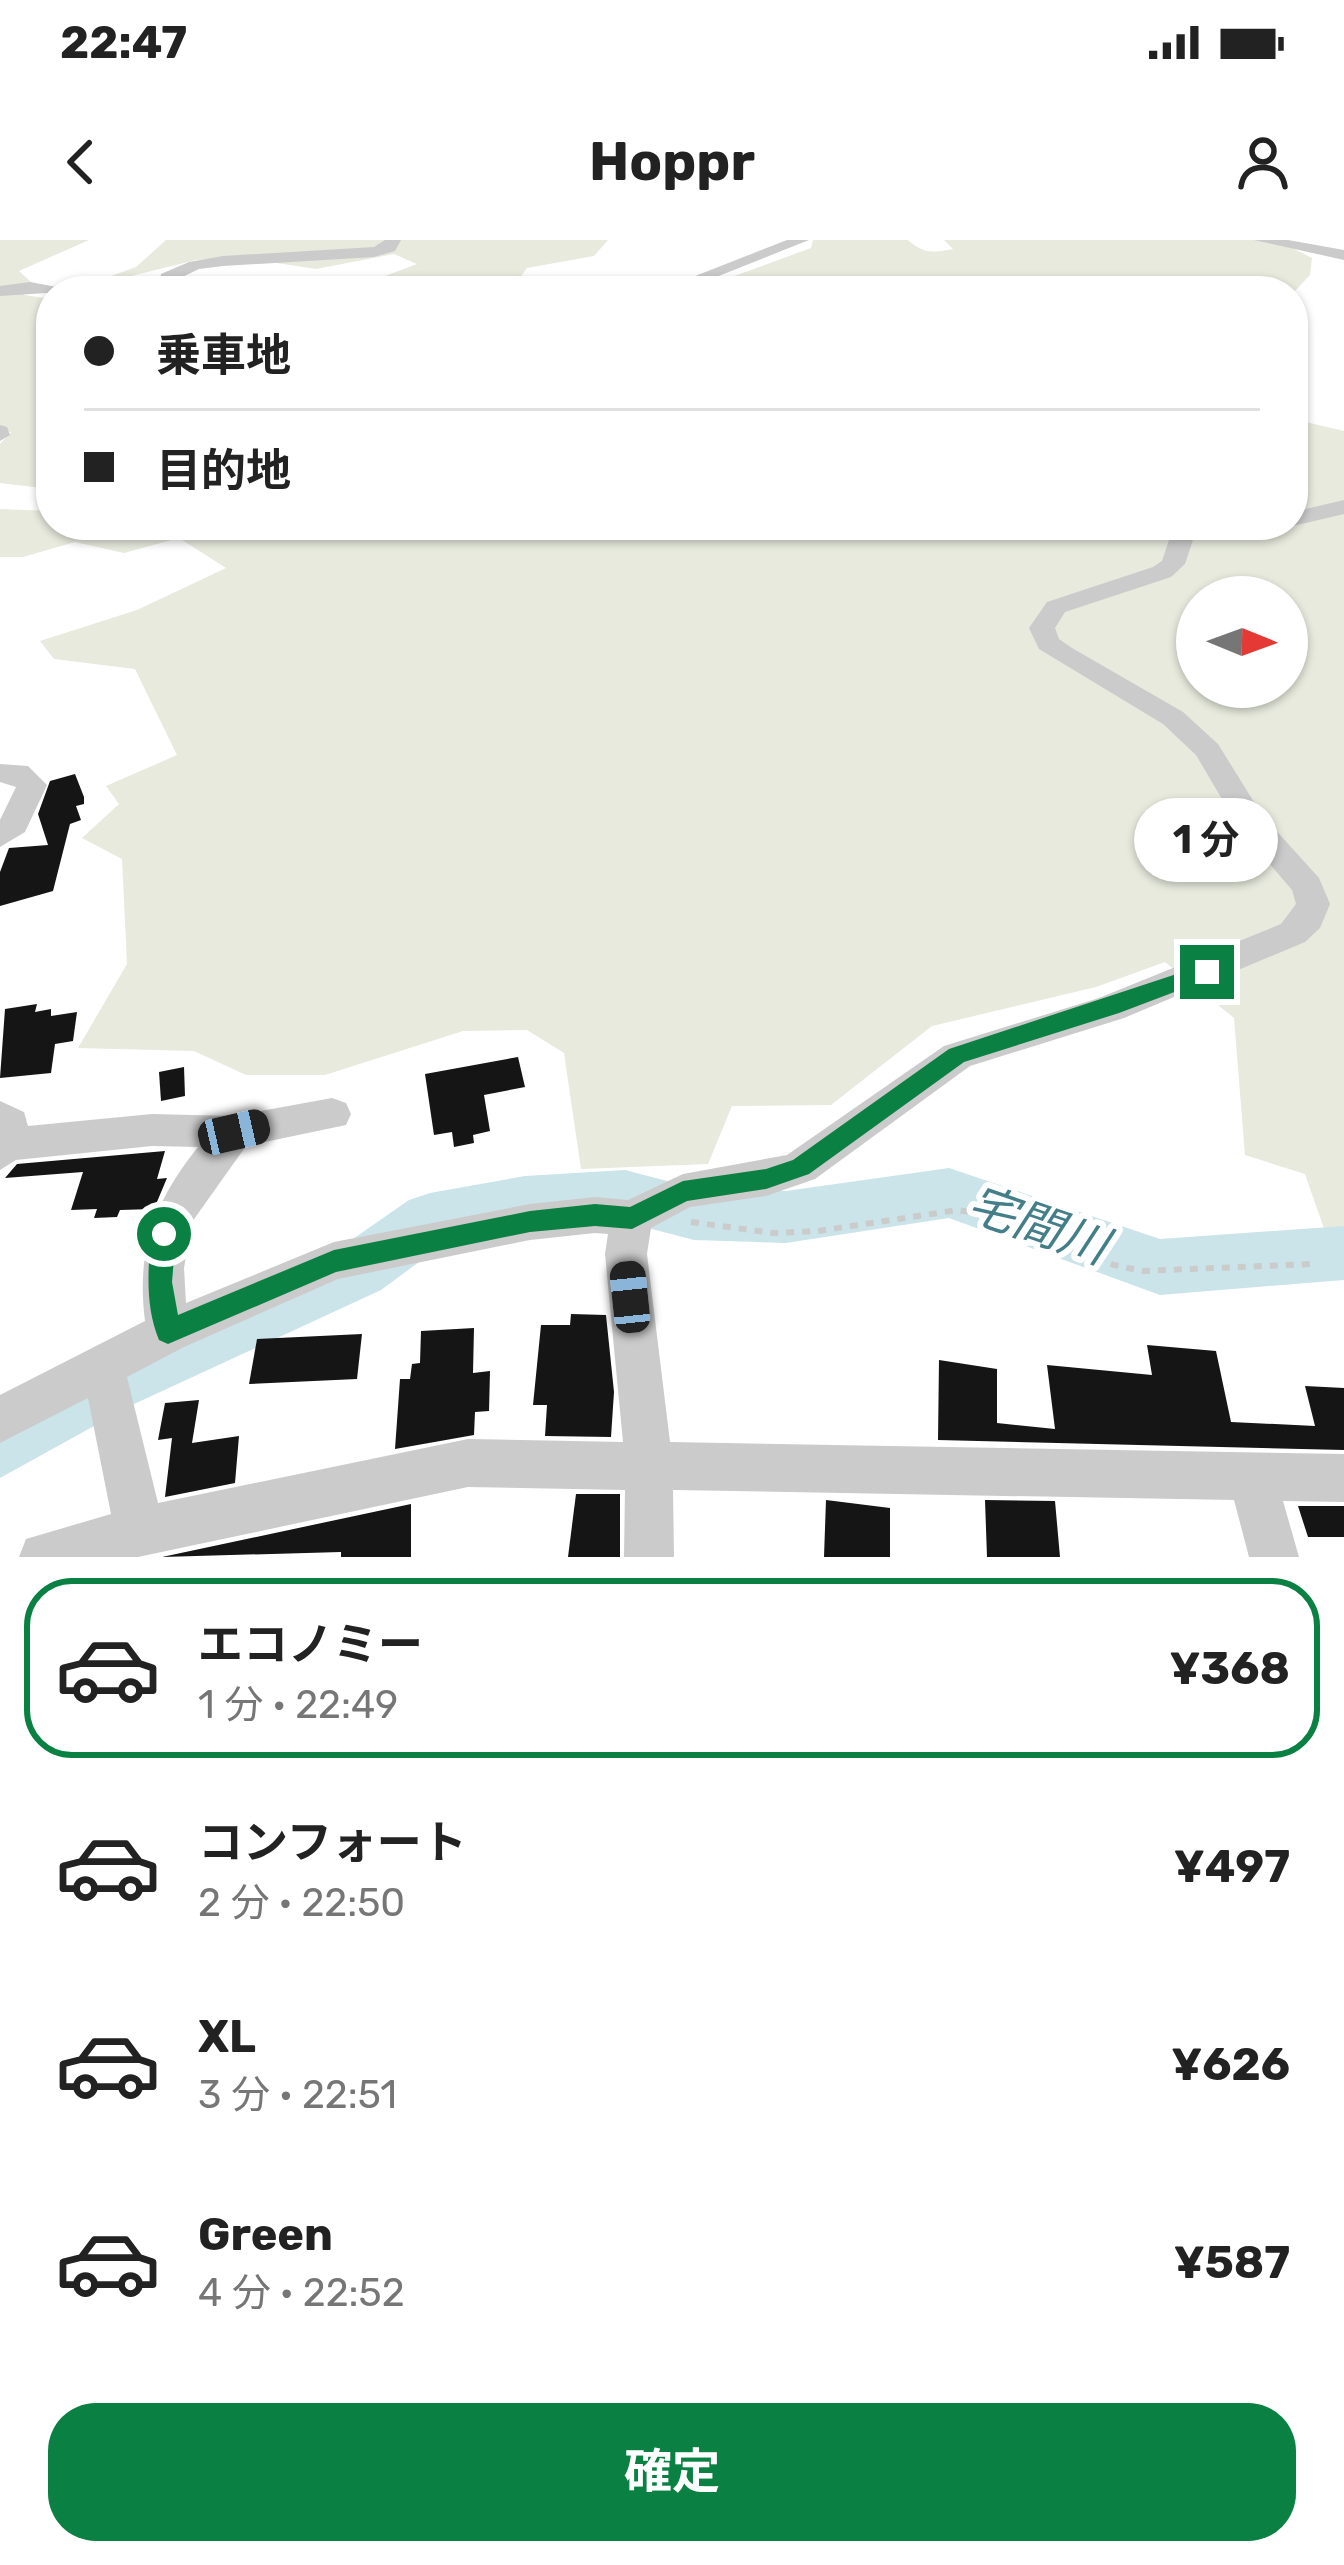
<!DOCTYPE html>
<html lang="ja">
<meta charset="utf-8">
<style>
body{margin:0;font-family:Rubik,"Noto Sans JP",sans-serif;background:#f6f6f6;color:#222;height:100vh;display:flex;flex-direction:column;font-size:45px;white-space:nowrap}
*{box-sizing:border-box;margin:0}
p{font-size:39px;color:#767676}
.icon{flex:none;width:66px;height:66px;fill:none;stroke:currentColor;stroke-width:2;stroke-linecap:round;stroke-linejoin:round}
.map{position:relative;height:1317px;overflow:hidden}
.panel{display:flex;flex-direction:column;background:#fff;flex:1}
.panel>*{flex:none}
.top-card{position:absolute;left:36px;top:36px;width:1272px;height:264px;border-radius:48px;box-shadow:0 3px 9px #0004;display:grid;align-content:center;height:264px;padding:0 48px;background:#fff}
.needle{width:78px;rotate:91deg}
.fabs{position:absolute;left:1176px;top:336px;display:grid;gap:24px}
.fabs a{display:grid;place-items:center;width:132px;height:132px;border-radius:50%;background:#fff;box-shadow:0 3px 9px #0004;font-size:60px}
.end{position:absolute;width:54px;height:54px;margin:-27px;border:15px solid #0b8043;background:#fff;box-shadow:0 0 0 6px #fff}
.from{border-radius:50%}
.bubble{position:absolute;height:84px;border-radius:42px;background:#fff;box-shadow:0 3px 9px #0004;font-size:39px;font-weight:700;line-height:84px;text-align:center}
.car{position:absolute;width:36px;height:72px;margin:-36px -18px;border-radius:15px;box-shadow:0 0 9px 3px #0007;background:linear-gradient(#222 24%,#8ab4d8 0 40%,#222 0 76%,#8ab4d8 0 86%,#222 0)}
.top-card b{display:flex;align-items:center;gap:42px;height:114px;font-size:45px}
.top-card b+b{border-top:3px solid #e0e0e0}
.top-card i{width:30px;height:30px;background:#222}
ul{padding:21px 0 0;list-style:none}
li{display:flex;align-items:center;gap:36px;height:180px;margin:0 24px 18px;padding:0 24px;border:6px solid transparent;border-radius:48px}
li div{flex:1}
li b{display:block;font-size:45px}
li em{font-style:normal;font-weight:700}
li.on{border-color:#0b8043}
li>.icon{width:108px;height:108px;stroke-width:1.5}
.cta{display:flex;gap:24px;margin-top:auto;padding:24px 48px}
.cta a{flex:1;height:138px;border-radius:48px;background:#0b8043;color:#fff;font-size:48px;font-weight:700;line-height:138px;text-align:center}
.status{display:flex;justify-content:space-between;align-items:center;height:84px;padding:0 60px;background:#fff;direction:ltr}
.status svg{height:33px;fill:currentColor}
header{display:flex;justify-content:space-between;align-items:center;height:156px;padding:0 48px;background:#fff;font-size:54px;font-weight:700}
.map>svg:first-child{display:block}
.green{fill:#e7eadd;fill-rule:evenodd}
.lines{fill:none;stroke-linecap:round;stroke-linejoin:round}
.river{fill:#cbe4e9;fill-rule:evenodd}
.building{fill:#151515}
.path{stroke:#cbcbcb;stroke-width:6;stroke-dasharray:8 8;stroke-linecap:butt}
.minor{fill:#cbcbcb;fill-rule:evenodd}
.route{fill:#0b8043}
.labels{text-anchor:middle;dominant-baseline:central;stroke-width:12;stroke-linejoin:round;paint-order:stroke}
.near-water-label{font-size:48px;font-style:italic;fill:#437e89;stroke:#fff}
</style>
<div class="status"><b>22:47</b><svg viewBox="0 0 49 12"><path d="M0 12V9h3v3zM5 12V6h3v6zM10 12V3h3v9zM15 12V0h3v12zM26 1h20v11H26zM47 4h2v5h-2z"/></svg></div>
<header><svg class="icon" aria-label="back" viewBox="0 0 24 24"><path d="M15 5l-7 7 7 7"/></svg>Hoppr<svg class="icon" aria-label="person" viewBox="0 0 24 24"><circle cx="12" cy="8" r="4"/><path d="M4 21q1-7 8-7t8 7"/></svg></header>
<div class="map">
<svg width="1344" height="1317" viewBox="0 0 1344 1317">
<rect width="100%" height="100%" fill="#fff"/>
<g class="green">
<polygon points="0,0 89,0 19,31 32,43 24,55 51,59 51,249 0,243 0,204 11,192 0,190"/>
<polygon points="166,0 608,0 594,16 527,28 510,51 345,51 417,24 394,14 316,29 238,17 196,20 119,39 111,36 136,27"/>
<path d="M813 0H908C923 14 934 13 953 9L944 0H1276L1312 18 1310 35 1293 53 768 51 729 38 811 8Z"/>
<path d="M1293 179 1344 191V999L1328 1000 1305 934 1245 915 1234 778 1165 722 1096 747 932 786 831 865 732 866 708 924 581 929 564 813 527 790 463 791 325 835H246L194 811 78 808 127 724 122 619 82 598 119 564 106 546 177 515 135 429 54 419 40 401 137 370 226 328 179 298 124 313 75 302 23 317H0V269L51 271V285H1293ZM1197 357H1287V447H1197Z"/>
</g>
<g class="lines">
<polygon class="river" points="949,928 1160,999 1344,986 1344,1040 1160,1055 949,978 786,1003 694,1000 625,982 525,988 445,1003 381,1050 132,1165 0,1238 0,1166 84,1119 337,1010 409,960 430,953 525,936 625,930 694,948 786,951"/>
</g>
<g class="building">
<polygon points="75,534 84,557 84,564 76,566 81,580 70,584 53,651 0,666 0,632 9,608 48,605 38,574 50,541"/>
<polygon points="37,764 35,772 51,769 51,776 77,772 73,801 55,804 51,833 0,838 5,769"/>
<polygon points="518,817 525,847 484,855 490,891 473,895 474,903 454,907 452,892 434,895 425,834"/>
<polygon points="184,827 185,856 161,861 159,832"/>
<polygon points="165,911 157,939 167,938 154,969 120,970 117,977 94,978 97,969 71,970 83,932 5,938 17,924"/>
<polygon points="571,1074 606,1075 614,1152 611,1197 545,1196 547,1165 533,1165 541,1085 570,1085"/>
<polygon points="474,1088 473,1133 490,1131 489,1171 475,1172 474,1195 395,1209 400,1139 410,1139 412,1124 420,1123 421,1091"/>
<polygon points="362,1094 357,1139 249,1144 257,1099"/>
<polygon points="1147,1105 1216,1111 1231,1182 1315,1186 1305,1146 1344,1148 1344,1210 938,1200 939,1120 997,1129 997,1183 1055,1189 1047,1125 1152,1135"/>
<polygon points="199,1160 192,1203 239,1196 235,1243 165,1257 172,1198 158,1200 165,1163"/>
<polygon points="576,1254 620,1254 620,1317 568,1317"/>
<polygon points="826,1260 890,1268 890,1317 824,1317"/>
<polygon points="985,1260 1055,1261 1060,1317 987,1317"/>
<polygon points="411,1264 411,1317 341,1317 341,1312 162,1317"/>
<polygon points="1298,1266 1344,1266 1344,1297 1308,1297"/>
</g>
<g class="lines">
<polyline class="path" points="691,982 773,993 818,991 958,970 995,976 1114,1025 1142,1031 1312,1024"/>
<g class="minor">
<polygon points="385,0 401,0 395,11 374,17 223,26 199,29 176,40 187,51 166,51 160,45 161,34 189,22 223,16 374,7"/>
<polygon points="787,0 809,0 681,51 657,51"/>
<polygon points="1254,0 1288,0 1344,10 1344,20"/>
<polygon points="30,42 78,51 0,56 0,46"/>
<polygon points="450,46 498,46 507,51 441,51"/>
<polygon points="0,185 7,187 10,195 0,201"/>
<polygon points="1344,260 1344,274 1293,286 1289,285 1293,272"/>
<path d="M1174 285H1198L1185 324 1171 337 1065 372 1055 388 1059 399 1072 408 1183 472 1218 504 1262 575 1319 638 1330 664 1320 688 1305 702 1124 778 970 826 815 939 766 956 690 967 651 988 647 1014 670 1202 1344 1214V1262L1283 1261 1299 1317H1249L1234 1260 673 1250 674 1317H624L625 1250 468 1247 138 1317H19L26 1299 111 1274 88 1158 0 1203V1155L145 1081C136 1011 154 962 198 907L152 906 16 920 0 930V861L24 872 28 886 152 874 234 876 332 858 346 863 351 874 346 885 246 906 192 982 184 1028 186 1063 334 1002 530 964 595 957 628 960 683 934 787 915 944 806 1099 758 1281 684 1296 664 1292 650 1239 588 1196 515 1163 484 1039 409 1029 388 1047 362 1153 327 1162 321ZM595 993 608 994 605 1014 623 1202 468 1199 158 1263 127 1137 184 1107 338 1039 530 1000Z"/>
<polygon points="0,524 28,526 47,545 25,592 0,607 0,580 16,547 0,542"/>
</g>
</g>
<path class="route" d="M1207 724 1217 732 1214 737 1119 773 964 822 809 934 766 949 687 961 632 989 595 986 530 992 336 1032 168 1104 159 1100C145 1066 148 1030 151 994L164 983 176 994 172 1042 178 1075 334 1010 530 971 595 964 630 967 683 941 766 929 793 920 949 809Z"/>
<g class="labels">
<g class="near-water-label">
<text transform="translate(1038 985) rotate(19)">宅間川</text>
</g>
</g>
</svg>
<div class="fabs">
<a><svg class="needle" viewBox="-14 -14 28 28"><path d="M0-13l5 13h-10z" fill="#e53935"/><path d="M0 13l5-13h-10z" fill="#767676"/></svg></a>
</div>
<i class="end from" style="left:164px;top:994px"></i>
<i class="end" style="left:1207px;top:732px"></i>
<div class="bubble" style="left:1134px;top:558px;width:144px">1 分</div>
<i class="car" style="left:234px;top:892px;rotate:77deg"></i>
<i class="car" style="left:630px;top:1057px;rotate:354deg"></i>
<div class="top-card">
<b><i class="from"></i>乗車地</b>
<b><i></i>目的地</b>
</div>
</div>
<section class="panel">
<ul>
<li class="on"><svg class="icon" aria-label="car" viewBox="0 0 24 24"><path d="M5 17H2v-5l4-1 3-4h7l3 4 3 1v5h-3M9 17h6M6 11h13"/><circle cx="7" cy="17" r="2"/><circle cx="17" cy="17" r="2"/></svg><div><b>エコノミー</b><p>1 分 · 22:49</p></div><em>¥368</em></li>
<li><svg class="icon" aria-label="car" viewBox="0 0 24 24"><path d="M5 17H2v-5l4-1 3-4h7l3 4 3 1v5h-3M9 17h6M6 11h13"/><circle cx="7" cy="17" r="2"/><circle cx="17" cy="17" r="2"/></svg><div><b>コンフォート</b><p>2 分 · 22:50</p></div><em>¥497</em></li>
<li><svg class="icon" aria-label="car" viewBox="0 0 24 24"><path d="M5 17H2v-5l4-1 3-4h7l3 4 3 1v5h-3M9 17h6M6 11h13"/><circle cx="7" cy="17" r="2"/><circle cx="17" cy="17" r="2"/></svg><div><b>XL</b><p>3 分 · 22:51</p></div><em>¥626</em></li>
<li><svg class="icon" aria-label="car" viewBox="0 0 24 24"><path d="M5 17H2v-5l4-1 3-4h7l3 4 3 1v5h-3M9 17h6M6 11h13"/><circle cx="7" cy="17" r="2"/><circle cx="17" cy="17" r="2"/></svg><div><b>Green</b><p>4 分 · 22:52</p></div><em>¥587</em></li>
</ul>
<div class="cta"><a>確定</a></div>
</section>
